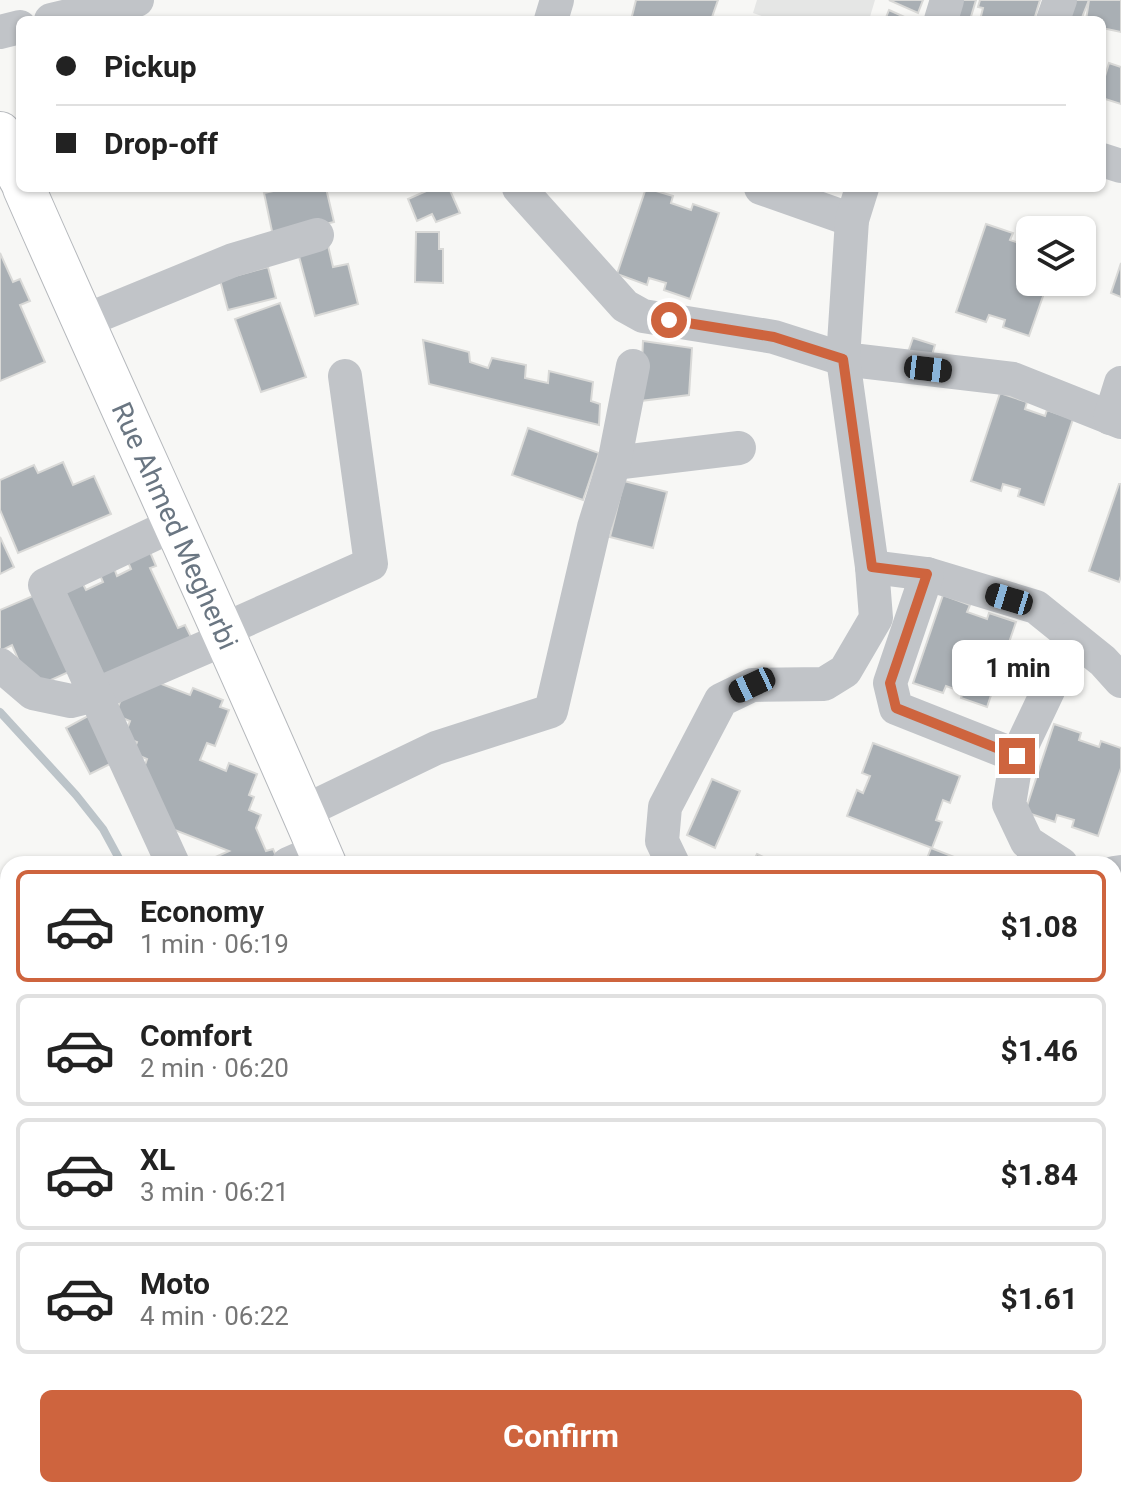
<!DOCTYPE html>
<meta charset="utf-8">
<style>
body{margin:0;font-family:Roboto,sans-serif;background:#f2f2f2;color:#222;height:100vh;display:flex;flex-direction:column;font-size:30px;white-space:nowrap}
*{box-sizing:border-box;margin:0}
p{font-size:26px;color:#767676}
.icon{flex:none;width:44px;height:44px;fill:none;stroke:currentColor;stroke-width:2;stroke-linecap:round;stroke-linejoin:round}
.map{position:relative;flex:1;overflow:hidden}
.sheet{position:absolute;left:0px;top:856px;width:1122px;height:642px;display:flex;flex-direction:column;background:#fff;border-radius:24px 24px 0 0;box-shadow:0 2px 6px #0004}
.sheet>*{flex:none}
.top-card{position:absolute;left:16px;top:16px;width:1090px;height:176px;border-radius:12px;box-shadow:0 2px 6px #0004;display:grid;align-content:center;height:176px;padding:0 40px;background:#fff}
.controls{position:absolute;left:1016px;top:216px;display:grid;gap:16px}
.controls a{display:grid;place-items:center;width:80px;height:80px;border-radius:12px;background:#fff;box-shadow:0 2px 6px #0004;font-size:40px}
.end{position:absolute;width:36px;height:36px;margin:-18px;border:10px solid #ce643e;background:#fff;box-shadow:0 0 0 4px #fff}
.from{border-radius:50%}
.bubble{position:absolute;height:56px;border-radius:12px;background:#fff;box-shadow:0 2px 6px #0004;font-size:26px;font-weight:700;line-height:56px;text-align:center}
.car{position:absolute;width:24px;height:48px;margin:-24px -12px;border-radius:10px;box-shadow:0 0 6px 2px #0007;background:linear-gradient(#222 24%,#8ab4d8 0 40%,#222 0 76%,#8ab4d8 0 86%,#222 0)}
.top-card b{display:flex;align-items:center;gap:28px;height:76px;font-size:30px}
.top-card b+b{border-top:2px solid #e0e0e0}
.top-card i{width:20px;height:20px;background:#222}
ul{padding:14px 0 0;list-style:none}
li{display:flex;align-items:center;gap:24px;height:112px;margin:0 16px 12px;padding:0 24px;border:4px solid #e0e0e0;border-radius:12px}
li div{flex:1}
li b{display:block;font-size:30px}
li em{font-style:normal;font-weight:700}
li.selected{border-color:#ce643e}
li>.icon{width:72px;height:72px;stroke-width:1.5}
.primary-button{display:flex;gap:16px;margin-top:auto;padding:16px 40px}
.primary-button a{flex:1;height:92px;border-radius:12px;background:#ce643e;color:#fff;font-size:32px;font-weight:700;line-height:92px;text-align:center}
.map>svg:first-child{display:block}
.built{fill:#e5e6e5}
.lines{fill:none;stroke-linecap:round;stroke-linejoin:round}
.stream{stroke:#bcc4c9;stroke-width:8}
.building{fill:#a9afb4;stroke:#d9d9d7;stroke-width:2}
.major-casing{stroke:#b5b8bc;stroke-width:44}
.minor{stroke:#c1c4c8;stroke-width:34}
.major{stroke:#fff;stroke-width:42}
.route{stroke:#ce643e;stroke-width:10}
.labels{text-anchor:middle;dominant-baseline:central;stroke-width:8;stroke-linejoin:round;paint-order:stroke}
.street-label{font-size:28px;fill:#6a7682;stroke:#fff}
</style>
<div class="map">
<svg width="1121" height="1497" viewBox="0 0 1121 1497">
<rect width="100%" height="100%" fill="#f7f7f5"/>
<polygon class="built" points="757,0 875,0 869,20 773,20 753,13"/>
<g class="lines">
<g class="stream">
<polyline points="0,712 76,795 103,829 122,864"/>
<polyline points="271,1497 272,1490"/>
</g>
</g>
<g class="building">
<polygon points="636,0 718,0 711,20 631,20"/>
<polygon points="889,0 923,0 918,13"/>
<polygon points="952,0 976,0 970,20 946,20"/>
<polygon points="980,0 1040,0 1034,20 980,20 983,8 978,7"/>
<polygon points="1069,0 1089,0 1081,20 1061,20"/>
<polygon points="1089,0 1121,0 1121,32 1102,28 1102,20 1086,20"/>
<polygon points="889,10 911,20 885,20"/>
<polygon points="1109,63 1121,67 1121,104 1102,98 1102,86"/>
<polygon points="287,188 326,188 334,222 273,236 264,193"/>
<polygon points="433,188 449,188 460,213 436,222 432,214 417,221 408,199"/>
<polygon points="646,188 673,196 671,203 691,210 693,204 719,213 690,299 664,290 666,283 649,278 647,285 617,274"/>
<polygon points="986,224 1013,233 1010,240 1030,247 1030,282 1048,282 1029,336 1003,327 1005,320 989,315 986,322 956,312"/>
<polygon points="416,232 439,232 439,249 443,249 443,283 415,282"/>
<polygon points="327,241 333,267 348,264 358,304 315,316 297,249"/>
<polygon points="0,253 13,282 20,279 30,301 20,305 45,362 0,381"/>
<polygon points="1121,263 1121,297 1111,293"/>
<polygon points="268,267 276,298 228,310 220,280"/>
<polygon points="280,303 306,377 261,392 235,319"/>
<polygon points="913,338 935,345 928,369 905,361"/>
<polygon points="423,340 469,352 470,362 488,368 492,358 526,365 525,378 548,383 549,371 593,382 591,401 600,404 599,425 429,384"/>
<polygon points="643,341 692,348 689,395 640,401"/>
<polygon points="1000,393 1027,402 1025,409 1045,416 1047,410 1073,419 1044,505 1018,496 1020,489 1003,484 1001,491 971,481"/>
<polygon points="528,428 599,453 583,500 512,475"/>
<polygon points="63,462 73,485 94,476 111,514 18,553 0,510 0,480 34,465 38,473"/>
<polygon points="624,481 667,492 653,548 610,537"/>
<polygon points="1119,484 1121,484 1121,576 1119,582 1089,571"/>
<polygon points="0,537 14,567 0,574"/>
<polygon points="150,552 156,566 150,568 178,628 185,625 195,645 107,686 63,591 82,582 86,590 103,582 100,575 114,568 117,576 131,569 128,562"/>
<polygon points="49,589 71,671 31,689 12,645 0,651 0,610"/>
<polygon points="943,595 970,605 967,612 987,619 989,613 1016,622 987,707 961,698 963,692 946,686 943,693 913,683"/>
<polygon points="146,678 190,695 193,688 223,700 220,707 229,710 215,746 207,743 200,760 226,771 229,763 257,774 249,795 254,797 249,810 261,815 256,828 266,851 273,849 278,860 269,864 200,864 229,851 172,829 139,782 147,759 133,753 137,742 124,737 130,721 115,715 120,702"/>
<polygon points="88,716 112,763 90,774 66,728"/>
<polygon points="1054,724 1081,733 1079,740 1099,747 1101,741 1121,748 1121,768 1098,836 1072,827 1074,820 1057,815 1055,822 1025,812"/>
<polygon points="873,743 960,776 950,803 943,800 936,820 942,822 932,848 847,816 857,790 863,793 870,776 862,773"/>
<polygon points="712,779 740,791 715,848 687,835"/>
<polygon points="931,848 972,864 925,864"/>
<polygon points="757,854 778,864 752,864"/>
<polygon points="1114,992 1121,994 1121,1077 1114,1074"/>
<polygon points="3,1257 8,1271 8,1288 6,1290 8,1302 5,1303 8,1314 4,1315 7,1326 2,1327 8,1343 8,1355 3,1357 8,1371 8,1380 0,1383 0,1258"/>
<polygon points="1114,1297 1119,1299 1116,1306 1121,1308 1121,1396 1114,1394"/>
<polygon points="1114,1461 1121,1461 1121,1497 1071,1497 1071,1490 1114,1490"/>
<polygon points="101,1490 173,1490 176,1497 104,1497"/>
<polygon points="472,1490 483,1490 485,1494 495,1490 555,1490 558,1497 455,1497"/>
<polygon points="694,1490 727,1490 733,1497 700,1497"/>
<polygon points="813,1490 837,1490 844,1497 805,1497"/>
<polygon points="988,1490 996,1490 999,1497 973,1497"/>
<polygon points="1025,1490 1061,1490 1062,1493 1054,1497 1029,1497"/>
</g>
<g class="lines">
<g class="major-casing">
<g id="major">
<polyline points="0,133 20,179"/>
<path id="s1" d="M24 188C123 414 228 637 325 864"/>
<polyline points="605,1490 608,1497"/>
</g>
</g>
<g class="minor">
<polyline points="51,20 137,0"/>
<polyline points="551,20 557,0"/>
<polyline points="941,20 947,0"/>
<polyline points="1053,20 1060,0"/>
<polyline points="0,32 20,27"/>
<polyline points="1102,160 1121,166"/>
<polyline points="519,188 625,306 643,316 774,337 843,359 1013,379 1121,422"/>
<polyline points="761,188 852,220"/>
<polyline points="82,322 233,260 317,235"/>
<polyline points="1110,418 1121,383"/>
<polyline points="614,463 739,448"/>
<polyline points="872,567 927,574 1036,607 1103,661 1121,681"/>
<polyline points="927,574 890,683 896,708 1017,756"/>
<polyline points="223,630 371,564 345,376"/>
<polyline points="0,665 33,693 71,701 95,695 227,638"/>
<polyline points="303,812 436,748 551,711 594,527 614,463 633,366"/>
<polyline points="173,864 45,585 175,524"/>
<polyline points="288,864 320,850"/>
<polyline points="673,864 662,841 665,807 721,700 752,685 824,684 845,671 876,618 872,567 843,359 852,220 862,188"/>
<polyline points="1061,864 1027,842 1009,804 1017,756 1073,638"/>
<polyline points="1114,873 1121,872"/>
<polyline points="1114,965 1121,968"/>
<polyline points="0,1108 8,1199"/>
<polyline points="1114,1155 1121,1134"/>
<polyline points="1114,1198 1121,1200"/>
<polyline points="1114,1412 1121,1414"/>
<polyline points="742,1490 748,1497"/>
<polyline points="27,1497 29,1490"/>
<polyline points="368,1497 393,1490"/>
</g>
<use href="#major" class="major"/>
</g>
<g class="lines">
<polyline class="route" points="669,320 774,337 843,359 872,567 927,574 890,683 896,708 1017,756"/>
</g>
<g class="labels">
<g class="street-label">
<text stroke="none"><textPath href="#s1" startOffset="370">Rue Ahmed Megherbi</textPath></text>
</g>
</g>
</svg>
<div class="controls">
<a><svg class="icon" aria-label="layers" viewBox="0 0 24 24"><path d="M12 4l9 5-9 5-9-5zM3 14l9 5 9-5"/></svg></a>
</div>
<i class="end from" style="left:669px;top:320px"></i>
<i class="end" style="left:1017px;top:756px"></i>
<div class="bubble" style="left:952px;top:640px;width:132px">1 min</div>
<i class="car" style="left:928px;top:369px;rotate:97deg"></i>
<i class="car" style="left:1009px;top:599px;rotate:287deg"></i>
<i class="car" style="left:752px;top:685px;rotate:245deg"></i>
<div class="top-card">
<b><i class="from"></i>Pickup</b>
<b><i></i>Drop-off</b>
</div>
<section class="sheet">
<ul>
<li class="selected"><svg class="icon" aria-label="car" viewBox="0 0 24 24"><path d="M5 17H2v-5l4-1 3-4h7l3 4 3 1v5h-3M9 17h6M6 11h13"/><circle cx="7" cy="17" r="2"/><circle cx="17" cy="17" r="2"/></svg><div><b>Economy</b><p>1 min · 06:19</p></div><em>$1.08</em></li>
<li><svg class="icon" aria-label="car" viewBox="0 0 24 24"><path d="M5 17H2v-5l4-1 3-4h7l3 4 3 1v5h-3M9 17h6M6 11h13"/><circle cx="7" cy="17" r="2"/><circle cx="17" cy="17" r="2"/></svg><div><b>Comfort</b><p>2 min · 06:20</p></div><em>$1.46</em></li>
<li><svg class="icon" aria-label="car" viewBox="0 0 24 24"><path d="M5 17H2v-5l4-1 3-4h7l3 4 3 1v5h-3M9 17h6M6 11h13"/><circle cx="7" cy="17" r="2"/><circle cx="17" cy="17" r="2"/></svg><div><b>XL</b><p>3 min · 06:21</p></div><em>$1.84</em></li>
<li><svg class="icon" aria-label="car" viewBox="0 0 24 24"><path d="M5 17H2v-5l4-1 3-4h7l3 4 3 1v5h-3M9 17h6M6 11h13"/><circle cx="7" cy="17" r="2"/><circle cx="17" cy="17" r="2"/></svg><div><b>Moto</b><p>4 min · 06:22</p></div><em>$1.61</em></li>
</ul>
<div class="primary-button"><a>Confirm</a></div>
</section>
</div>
